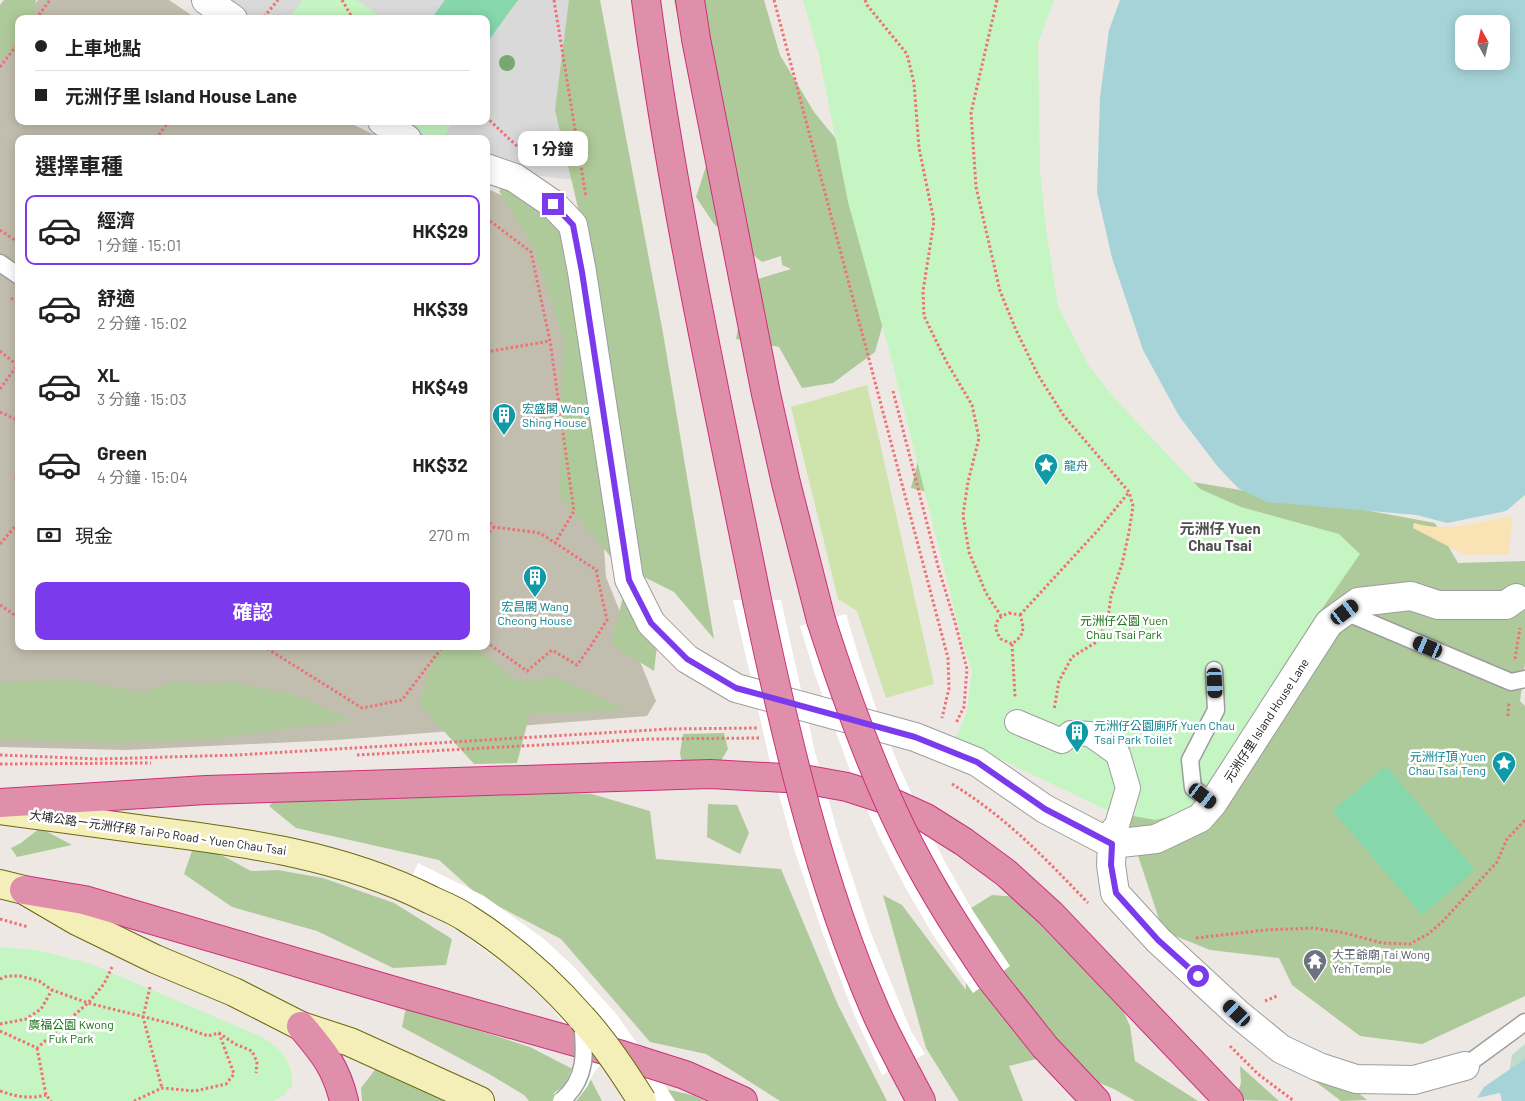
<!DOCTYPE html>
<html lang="zh-TW">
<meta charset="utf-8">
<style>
body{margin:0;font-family:Barlow,"Noto Sans TC",sans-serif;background:#f2f2f2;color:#222;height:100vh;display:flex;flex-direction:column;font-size:19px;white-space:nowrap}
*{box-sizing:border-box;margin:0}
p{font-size:16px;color:#767676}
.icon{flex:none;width:28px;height:28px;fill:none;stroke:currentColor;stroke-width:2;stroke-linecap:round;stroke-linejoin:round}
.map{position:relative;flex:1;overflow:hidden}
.sheet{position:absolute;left:15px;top:135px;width:475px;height:515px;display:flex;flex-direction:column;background:#fff;border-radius:10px;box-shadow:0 2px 12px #0003}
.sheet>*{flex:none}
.banner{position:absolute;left:15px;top:15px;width:475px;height:110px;border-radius:10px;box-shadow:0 2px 12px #0003;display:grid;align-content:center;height:110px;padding:0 20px;background:#fff}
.needle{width:32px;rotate:352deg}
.tools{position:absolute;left:1455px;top:15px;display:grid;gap:10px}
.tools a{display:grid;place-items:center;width:55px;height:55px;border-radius:10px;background:#fff;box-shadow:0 2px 12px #0003;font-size:25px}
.end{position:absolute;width:22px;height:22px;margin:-11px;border:6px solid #7c3aed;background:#fff;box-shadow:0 0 0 2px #fff}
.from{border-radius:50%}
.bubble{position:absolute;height:35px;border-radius:10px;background:#fff;box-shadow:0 2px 12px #0003;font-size:16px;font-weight:700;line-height:35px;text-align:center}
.car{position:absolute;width:15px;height:30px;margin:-15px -8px;border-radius:6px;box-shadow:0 0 4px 1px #0007;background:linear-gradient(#222 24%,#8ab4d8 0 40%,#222 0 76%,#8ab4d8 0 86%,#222 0)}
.banner b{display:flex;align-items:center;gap:18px;height:48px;font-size:19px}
.banner b+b{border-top:1px solid #e0e0e0}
.banner i{width:12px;height:12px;background:#222}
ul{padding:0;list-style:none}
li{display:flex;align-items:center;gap:15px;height:70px;margin:0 10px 8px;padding:0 10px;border:2px solid transparent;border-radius:10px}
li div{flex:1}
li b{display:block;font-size:19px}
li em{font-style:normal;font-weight:700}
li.on{border-color:#7c3aed}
li>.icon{width:45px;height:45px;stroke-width:1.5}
h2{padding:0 20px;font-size:22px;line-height:60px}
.pay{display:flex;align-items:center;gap:12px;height:55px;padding:0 20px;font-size:19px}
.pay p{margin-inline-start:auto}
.button{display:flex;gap:10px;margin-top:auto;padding:10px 20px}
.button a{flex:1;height:58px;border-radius:10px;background:#7c3aed;color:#fff;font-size:20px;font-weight:700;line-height:58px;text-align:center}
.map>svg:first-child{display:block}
.residential{fill:#dad9d9}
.construction{fill:#c1beaf}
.grass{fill:#cfe4ac}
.forest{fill:#afca9a}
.wetland{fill:#c1dacb}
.sand{fill:#f9e2b4}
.park{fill:#c5f5c2}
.pitch{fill:#86d7ac}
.water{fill:#a6d3d8;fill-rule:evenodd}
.pier{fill:#fff}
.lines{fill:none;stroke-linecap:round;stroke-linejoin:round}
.service-casing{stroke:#9d9d9d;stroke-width:19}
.pedestrian-casing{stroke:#9d9d9d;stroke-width:26}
.minor-casing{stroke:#9d9d9d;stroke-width:30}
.secondary-casing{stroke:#6a680c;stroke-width:30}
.motorway-casing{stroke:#cb307a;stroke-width:30}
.path{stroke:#ef7176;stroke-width:3;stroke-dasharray:2.5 2.5;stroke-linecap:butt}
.service{stroke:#fff;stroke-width:16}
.pedestrian{stroke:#fff;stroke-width:24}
.minor{stroke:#fff;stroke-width:28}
.secondary{stroke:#f4efb9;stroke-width:28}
.motorway{stroke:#df8fa9;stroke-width:28}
.service-bridge-casing{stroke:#9d9d9d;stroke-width:19;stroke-linecap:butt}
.secondary-bridge-casing{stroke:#6a680c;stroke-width:30;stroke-linecap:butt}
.motorway-bridge-casing{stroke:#cb307a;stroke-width:30;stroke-linecap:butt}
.service-bridge{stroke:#fff;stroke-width:16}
.secondary-bridge{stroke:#f4efb9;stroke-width:28}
.motorway-bridge{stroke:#df8fa9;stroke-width:28}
.tree{fill:#78a771}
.route{stroke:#7c3aed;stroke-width:6}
.labels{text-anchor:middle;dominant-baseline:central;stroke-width:5;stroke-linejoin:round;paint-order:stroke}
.culture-label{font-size:12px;fill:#0d838f;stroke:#fff;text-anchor:start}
.park-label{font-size:12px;fill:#187213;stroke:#fff}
.street-label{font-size:12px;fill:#1c1c1c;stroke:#fff}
.worship-label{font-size:12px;fill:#5b616d;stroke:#fff;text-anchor:start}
.quarter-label{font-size:15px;font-weight:bold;fill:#4f4f4f;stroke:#fff}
</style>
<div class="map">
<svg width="1525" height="1101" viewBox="0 0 1525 1101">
<rect width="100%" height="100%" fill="#ede8e3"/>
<polygon class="residential" points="215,0 580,0 597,183 510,172 486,163 486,139 428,139 410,131 395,121 486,121 486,19 243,19"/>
<g class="construction">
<polygon points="38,0 169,0 197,19 24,19"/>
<polygon points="19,26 19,121 346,121 383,139 19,139 19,646 486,646 486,188 544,216 601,505 606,577 656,701 647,716 336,740 126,750 0,747 0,52"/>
</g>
<polygon class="grass" points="867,385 934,684 886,698 857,611 838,599 791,407"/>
<g class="forest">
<polygon points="4,0 36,0 33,19 19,19 19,46 0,60 0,5"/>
<polygon points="569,0 600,0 663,333 714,639 674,592 616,563 560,497 563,338 534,248 499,191 514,178 586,242 555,110"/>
<polygon points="674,0 764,0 780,55 814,112 856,163 891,295 875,352 833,383 802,388 779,347 736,339 744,296 755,280 791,269 782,265 781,256 762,262 714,224 696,197 708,160 700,111"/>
<polygon points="923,442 936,494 911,488"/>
<polygon points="1187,481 1252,492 1305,499 1435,523 1458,563 1525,561 1525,663 1520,701 1525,706 1525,996 1422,1044 1360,1036 1292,985 1279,958 1210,950 1163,931 1104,753"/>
<polygon points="625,589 657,647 654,671 611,644"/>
<polygon points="437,646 473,646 517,681 556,677 625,709 577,713 530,713 517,763 474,764 419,704"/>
<polygon points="71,680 141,692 177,681 204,685 233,682 294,695 351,720 214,739 117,743 0,739 0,683 14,681"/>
<polygon points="724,733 728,749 714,772 684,774 680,753 683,734"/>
<polygon points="512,791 592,794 650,811 656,859 781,869 838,1005 887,1101 780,1101 706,1054 650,1042 561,939 479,896 439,860 296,828 269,806 279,796 362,793 395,799 439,794"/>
<polygon points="708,804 737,805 749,833 740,854 707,837"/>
<polygon points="40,828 72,845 17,857 11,848 21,843"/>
<polygon points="194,845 225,857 251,871 278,870 323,878 394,903 452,939 446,965 393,968 317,931 232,907 184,874"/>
<polygon points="883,895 902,905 966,990 963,913 992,895 1055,900 1091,938 1130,1026 1135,1061 1198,1101 1135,1101 1114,1089 1040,1058 1009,1066 1023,1101 959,1101 926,1048"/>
<polygon points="406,1007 530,1047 590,1078 602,1101 529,1101 524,1095 489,1074 402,1027"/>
<polygon points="381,1062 474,1082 493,1101 362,1101 361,1088"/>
<polygon points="1240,1066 1279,1101 1235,1100 1241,1083"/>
<polygon points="1308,1076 1341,1079 1367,1100 1341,1101"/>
<polygon points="642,1084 692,1095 705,1101 653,1101"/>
</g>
<polygon class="wetland" points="1525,1044 1525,1093 1507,1089 1512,1055"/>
<path class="sand" d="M1512 516 1509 554 1465 555 1413 528 1414 523C1443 533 1482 522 1512 516Z"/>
<g class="park">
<polygon points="302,0 357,0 384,19 289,19"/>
<polygon points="803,0 1054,0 1038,43 1040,169 1046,229 1058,307 1089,366 1115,399 1200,489 1241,507 1339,534 1360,554 1317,616 1194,811 1155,820 1111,812 956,738 967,711 972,670 964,647 891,358 848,202 819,55"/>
<polygon points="399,121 454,121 442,139 433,139"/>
<path d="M0 947 37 950 91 964 262 1037C282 1050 293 1061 292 1086L284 1095 273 1101H0Z"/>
</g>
<g class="pitch">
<polygon points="445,0 518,0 486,44 486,19 431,19"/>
<polygon points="1386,766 1475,870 1422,915 1333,811"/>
</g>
<g class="water">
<path d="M1120 0H1525V495L1506 511 1447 523 1417 515 1267 502 1238 488 1218 467 1179 416 1143 350 1112 258 1097 192 1100 97 1109 30ZM1464 24H1501V61H1464Z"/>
<polygon points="1525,1059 1525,1101 1502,1101 1500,1093 1477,1098 1484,1087"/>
</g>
<g class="pier">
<polygon points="733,600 781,600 815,752 839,837 870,931 911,1031 925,1054 882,1075 853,1012 823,934 794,849 770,762"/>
<polygon points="846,614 860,661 880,720 899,766 923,819 946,864 973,911 1010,966 973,993 933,935 905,887 880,838 855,784 815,675 800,626"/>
<polygon points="418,863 484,896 544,939 574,967 617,1015 648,1059 675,1101 624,1101 601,1064 593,1074 587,1087 576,1101 559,1101 554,1093 562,1087 567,1080 573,1066 575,1052 570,1031 546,1001 515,972 460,932 433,916 407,888"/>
</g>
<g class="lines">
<g class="service-casing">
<g id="service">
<polyline points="0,263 19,276"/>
<polyline points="1345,612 1511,682 1525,679"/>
<polyline points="1213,803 1193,788 1190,760 1216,710 1214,670"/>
<polyline points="1465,1066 1525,1022"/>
</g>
</g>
<g class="pedestrian-casing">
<polyline id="pedestrian" points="1017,722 1062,741 1071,733 1090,734 1118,754 1128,788 1117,825 1104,840"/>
</g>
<g class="minor-casing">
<g id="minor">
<polyline points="206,0 233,19"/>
<polyline points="382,121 407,139"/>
<polyline points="486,168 515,178 553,204 573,225 582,272 629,579 651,623 687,659 736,688 915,737 977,762 1045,809 1112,844 1156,839 1200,818 1213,803 1329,623 1358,602 1411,596 1438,605 1506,605 1516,598"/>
<polyline points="1112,844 1111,865 1115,893 1158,940 1237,1013 1281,1049 1319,1067 1356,1079 1414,1080 1465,1066"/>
</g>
</g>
<g class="secondary-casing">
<g id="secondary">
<path d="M0 810C49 817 97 823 146 830 244 842 342 855 431 900 444 906 457 911 468 919 512 947 548 979 582 1018"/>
<polyline points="0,884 24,890 77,921 155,959 234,992 301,1026 350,1042 480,1101"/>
</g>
</g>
<g class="motorway-casing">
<g id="motorway">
<path d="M646 0C673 202 717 401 757 600"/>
<polyline points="690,0 696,39 766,394 786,483 821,620"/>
<polyline points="0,803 206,790 710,774 803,779 847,787 884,799 926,818 964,842 1006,873 1051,914 1229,1101"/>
<polyline points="24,890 84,900 408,995 622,1055 685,1075 743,1101"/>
<polyline points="991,979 1045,1047 1096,1101"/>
<path d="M301 1026C323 1052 336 1067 344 1101"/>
<polyline points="902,1065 921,1101"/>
</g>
</g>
<g class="path">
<polyline points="342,0 353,19"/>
<polyline points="554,0 586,197"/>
<polyline points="774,0 948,658 949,688 942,718"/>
<polyline points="865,0 867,5 907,54 914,83 919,148 934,221 923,291 924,316 946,361 972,405 979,438 968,482 963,515 969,552 986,593 1001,616"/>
<polyline points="997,0 971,113 976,187 1000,291 1016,330 1038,375 1064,416 1129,492 1133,506 1129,532 1122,564 1111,596 1108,618 1098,641 1072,657 1059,681 1054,710"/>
<polyline points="260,16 263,18 278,0"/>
<polyline points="36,19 50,0"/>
<polyline points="0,67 19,42"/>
<polyline points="486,117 519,148"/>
<polyline points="156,139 169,121"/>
<polyline points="486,218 531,252 550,341 574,511 555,543"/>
<polyline points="0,230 19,243"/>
<polyline points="11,298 19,303"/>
<polyline points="0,351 17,365"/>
<polyline points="486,352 550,341"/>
<polyline points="0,389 19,363"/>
<polyline points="893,391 939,570 955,622 967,669 964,707 956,723"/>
<polyline points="0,412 19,421"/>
<polyline points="19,468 15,477 19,482"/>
<polyline points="486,519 494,527 540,533 598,571"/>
<polyline points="486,536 494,527"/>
<polyline points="0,544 19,522"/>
<polyline points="0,605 19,618"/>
<path d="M1009 613 1020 615C1025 630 1024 635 1012 644L1001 639C992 627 995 618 1009 613Z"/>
<polyline points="1020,615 1099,529 1129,492"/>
<polyline points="486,642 527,671 552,650 577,665 590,647 607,620 596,570"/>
<polyline points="1012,644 1015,697"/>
<polyline points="263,646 362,708 402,700 443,646"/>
<polyline points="1515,659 1520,628"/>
<polyline points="1508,716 1509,702"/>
<polyline points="0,755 99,759 237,755 668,729 758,728"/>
<polyline points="357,755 649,739 760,738"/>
<polyline points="0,764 151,763"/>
<path d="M952 784C1006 817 1045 858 1088 903"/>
<polyline points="0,919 28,927"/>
<polyline points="1196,938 1265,930 1314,928 1345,933 1382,943 1410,944 1428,934 1443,921 1497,862 1507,839 1525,820"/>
<polyline points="0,979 7,976 20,976 39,981 52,990 88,1003 177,1025 208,1036 219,1033 235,1044 252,1051 257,1062 256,1073"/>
<polyline points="150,987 143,1017 162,1088"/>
<polyline points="1265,1001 1277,996"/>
<polyline points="0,1024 26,1019 41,1009 52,990"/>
<polyline points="0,1031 37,1048 88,1003 104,984 112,967"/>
<polyline points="1230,1046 1258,1074 1294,1101"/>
<polyline points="37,1048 46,1095 51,1101"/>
<path d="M0 1091C17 1097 29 1099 46 1095"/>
<polyline points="134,1101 162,1088 195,1091 226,1084 234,1074 219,1033"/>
</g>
<use href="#service" class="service"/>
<use href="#pedestrian" class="pedestrian"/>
<use href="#minor" class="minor"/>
<use href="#secondary" class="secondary"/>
<use href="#motorway" class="motorway"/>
<g class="service-bridge-casing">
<path id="service-bridge" d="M561 1101C588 1079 585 1051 582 1020"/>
</g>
<g class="secondary-bridge-casing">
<path id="secondary-bridge" d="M582 1018C605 1043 624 1072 642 1101"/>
</g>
<g class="motorway-bridge-casing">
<g id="motorway-bridge">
<path d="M757 600C786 738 819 881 875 1010 883 1029 893 1047 902 1065"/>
<path d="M821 620C844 692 869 762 902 830 927 882 958 931 991 979"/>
</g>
</g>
<use href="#service-bridge" class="service-bridge"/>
<use href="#secondary-bridge" class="secondary-bridge"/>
<use href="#motorway-bridge" class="motorway-bridge"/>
</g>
<circle class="tree" cx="507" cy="63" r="8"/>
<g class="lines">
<polyline class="route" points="553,204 573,225 582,272 629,580 651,623 687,659 736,688 915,737 977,762 1045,809 1112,844 1111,865 1116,893 1158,940 1198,976"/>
</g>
<defs>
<g id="building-pin" transform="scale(1.25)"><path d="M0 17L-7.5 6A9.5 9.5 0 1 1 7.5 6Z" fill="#0f9aa8" stroke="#fff"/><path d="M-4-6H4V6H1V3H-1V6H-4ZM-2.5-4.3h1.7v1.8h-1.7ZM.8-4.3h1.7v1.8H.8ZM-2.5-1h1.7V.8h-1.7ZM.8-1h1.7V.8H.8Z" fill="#fff"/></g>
<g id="sight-pin" transform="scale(1.25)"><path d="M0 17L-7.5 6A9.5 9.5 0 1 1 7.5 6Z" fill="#0f9aa8" stroke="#fff"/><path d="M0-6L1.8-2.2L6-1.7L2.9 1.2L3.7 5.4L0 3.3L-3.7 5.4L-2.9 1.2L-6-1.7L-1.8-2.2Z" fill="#fff"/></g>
<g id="temple-pin" transform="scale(1.25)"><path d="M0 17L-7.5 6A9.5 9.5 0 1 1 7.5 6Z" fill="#6b7280" stroke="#fff"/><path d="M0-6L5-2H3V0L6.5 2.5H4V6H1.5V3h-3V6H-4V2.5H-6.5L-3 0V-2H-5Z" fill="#fff"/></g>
</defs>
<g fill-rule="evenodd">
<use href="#building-pin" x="504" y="415"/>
<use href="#sight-pin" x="1046" y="465"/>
<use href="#building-pin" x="535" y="577"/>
<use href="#building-pin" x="1077" y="732"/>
<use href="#sight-pin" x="1504" y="763"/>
<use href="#temple-pin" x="1315" y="961"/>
</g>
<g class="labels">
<g class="culture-label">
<text x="522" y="408">宏盛閣 Wang<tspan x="522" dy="14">Shing House</tspan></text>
<text x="1064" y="465">龍舟</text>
<text x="535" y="606" text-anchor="middle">宏昌閣 Wang<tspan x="535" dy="14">Cheong House</tspan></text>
<text x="1094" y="725">元洲仔公園廁所 Yuen Chau<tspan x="1094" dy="14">Tsai Park Toilet</tspan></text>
<text x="1486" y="756" text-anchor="end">元洲仔頂 Yuen<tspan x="1486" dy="14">Chau Tsai Teng</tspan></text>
</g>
<g class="park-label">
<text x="1124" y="620">元洲仔公園 Yuen<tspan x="1124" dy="14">Chau Tsai Park</tspan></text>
<text x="71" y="1024">廣福公園 Kwong<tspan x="71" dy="14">Fuk Park</tspan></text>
</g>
<g class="street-label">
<text transform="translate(1266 720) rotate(-57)">元洲仔里 Island House Lane</text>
<text transform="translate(158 832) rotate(8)">大埔公路－元洲仔段 Tai Po Road – Yuen Chau Tsai</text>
</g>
<g class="worship-label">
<text x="1332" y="954">大王爺廟 Tai Wong<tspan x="1332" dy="14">Yeh Temple</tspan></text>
</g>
<g class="quarter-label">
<text x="1220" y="528">元洲仔 Yuen<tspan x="1220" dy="17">Chau Tsai</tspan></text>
</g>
</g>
</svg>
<div class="tools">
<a><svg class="needle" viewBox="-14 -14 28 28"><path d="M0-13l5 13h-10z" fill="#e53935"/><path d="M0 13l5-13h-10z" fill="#767676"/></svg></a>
</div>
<i class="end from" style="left:1198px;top:976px"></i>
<i class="end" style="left:553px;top:204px"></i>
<div class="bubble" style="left:518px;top:131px;width:70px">1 分鐘</div>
<i class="car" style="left:1345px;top:612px;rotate:53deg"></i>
<i class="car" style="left:1428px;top:647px;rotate:293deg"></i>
<i class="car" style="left:1215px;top:683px;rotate:177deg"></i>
<i class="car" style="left:1203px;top:796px;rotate:128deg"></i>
<i class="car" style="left:1237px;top:1013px;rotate:313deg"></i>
<div class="banner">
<b><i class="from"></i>上車地點</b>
<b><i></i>元洲仔里 Island House Lane</b>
</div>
<section class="sheet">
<h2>選擇車種</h2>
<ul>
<li class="on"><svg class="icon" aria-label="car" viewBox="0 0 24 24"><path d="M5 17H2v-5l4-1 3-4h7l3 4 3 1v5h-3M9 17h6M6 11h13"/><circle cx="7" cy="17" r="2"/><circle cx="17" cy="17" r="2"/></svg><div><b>經濟</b><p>1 分鐘 · 15:01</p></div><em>HK$29</em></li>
<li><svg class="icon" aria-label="car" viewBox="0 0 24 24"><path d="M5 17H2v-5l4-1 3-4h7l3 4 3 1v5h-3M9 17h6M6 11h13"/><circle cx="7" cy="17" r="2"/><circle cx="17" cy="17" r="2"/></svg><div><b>舒適</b><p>2 分鐘 · 15:02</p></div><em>HK$39</em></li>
<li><svg class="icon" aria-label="car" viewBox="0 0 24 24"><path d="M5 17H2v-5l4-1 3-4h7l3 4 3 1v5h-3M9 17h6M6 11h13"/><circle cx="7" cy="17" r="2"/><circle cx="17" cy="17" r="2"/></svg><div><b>XL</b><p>3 分鐘 · 15:03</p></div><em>HK$49</em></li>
<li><svg class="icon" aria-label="car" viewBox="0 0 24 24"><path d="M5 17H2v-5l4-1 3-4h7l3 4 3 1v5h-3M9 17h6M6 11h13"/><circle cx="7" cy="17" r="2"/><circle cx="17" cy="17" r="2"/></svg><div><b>Green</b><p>4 分鐘 · 15:04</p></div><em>HK$32</em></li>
</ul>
<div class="pay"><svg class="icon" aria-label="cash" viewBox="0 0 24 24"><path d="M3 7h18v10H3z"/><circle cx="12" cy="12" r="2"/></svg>現金<p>270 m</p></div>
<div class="button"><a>確認</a></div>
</section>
</div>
